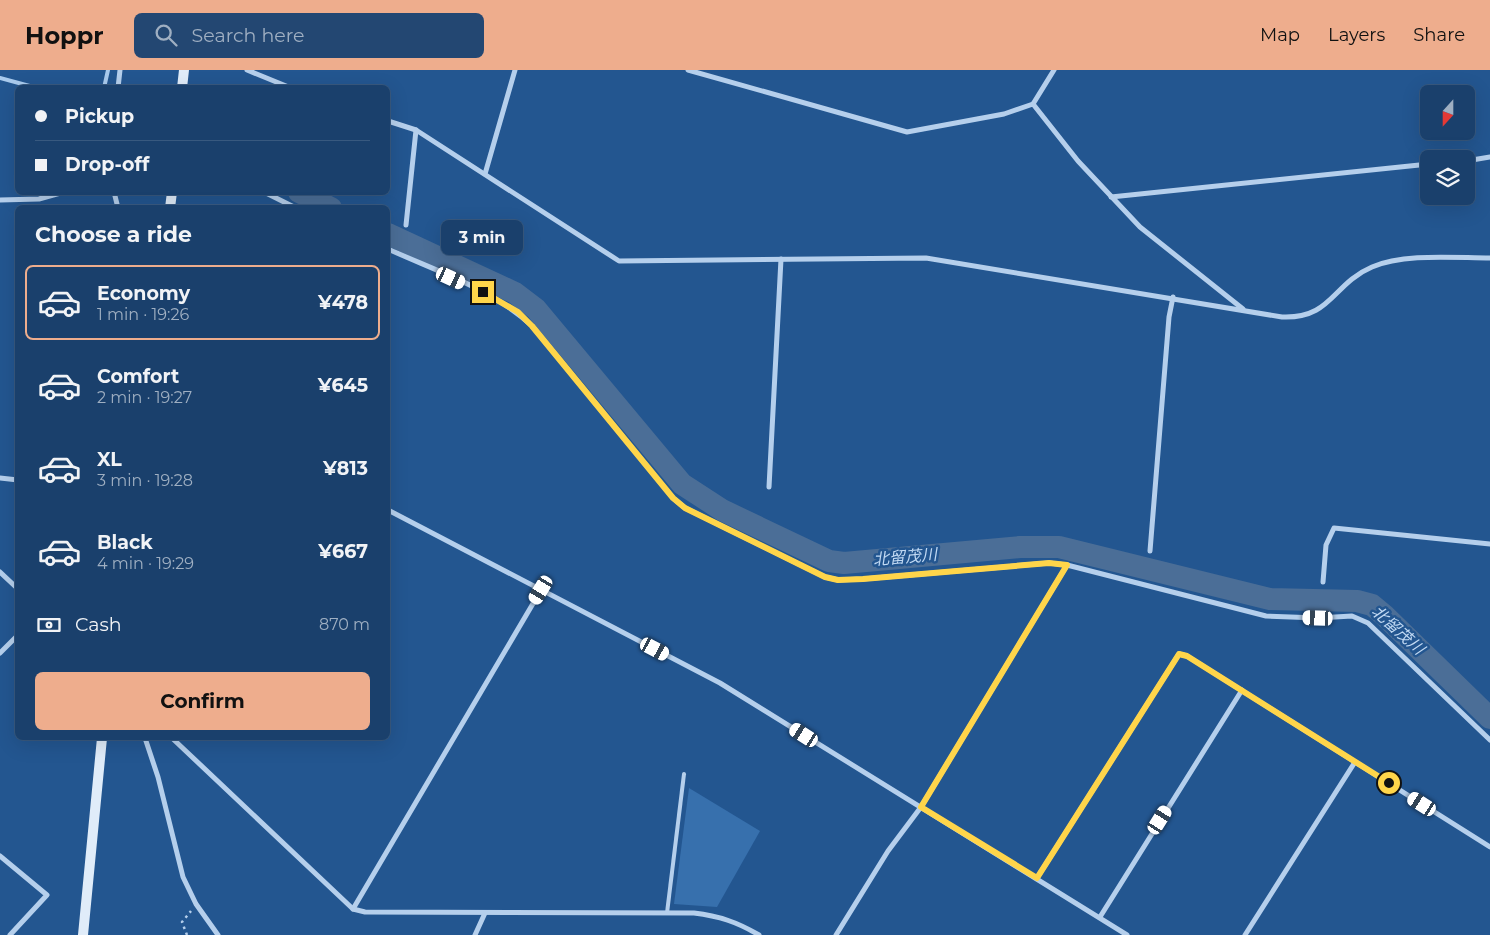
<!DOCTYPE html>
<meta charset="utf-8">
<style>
body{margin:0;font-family:Montserrat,"Noto Sans JP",sans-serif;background:#234772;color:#f1f3f6;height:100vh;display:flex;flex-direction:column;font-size:19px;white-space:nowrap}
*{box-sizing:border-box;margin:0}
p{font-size:16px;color:#9fafc2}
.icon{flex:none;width:28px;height:28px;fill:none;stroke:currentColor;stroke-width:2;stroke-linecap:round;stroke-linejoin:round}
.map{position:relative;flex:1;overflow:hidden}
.panel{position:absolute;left:15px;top:135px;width:375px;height:535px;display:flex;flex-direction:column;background:#1a406c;border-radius:8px;box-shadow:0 5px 20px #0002,0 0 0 1px #38597f}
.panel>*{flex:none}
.guide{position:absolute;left:15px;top:15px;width:375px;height:110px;border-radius:8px;box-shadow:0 5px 20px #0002,0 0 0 1px #38597f;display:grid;align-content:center;height:110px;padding:0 20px;background:#1a406c}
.needle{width:32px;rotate:201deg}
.controls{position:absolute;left:1420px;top:15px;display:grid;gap:10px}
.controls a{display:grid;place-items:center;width:55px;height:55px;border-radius:8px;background:#1a406c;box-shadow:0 5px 20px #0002,0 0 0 1px #38597f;font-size:25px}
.end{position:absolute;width:22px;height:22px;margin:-11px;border:6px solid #ffd54a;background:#111;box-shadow:0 0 0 2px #111}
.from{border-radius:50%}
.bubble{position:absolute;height:35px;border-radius:8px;background:#1a406c;box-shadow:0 5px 20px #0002,0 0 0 1px #38597f;font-size:16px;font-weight:700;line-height:35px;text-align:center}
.car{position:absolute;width:15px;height:30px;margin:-15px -8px;border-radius:6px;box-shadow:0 0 4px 1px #0007;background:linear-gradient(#fff 24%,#345 0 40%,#fff 0 76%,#345 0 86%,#fff 0)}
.guide b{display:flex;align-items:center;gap:18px;height:48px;font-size:19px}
.guide b+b{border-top:1px solid #38597f}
.guide i{width:12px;height:12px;background:#f1f3f6}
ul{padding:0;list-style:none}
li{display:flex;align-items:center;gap:15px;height:75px;margin:0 10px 8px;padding:0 10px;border:2px solid transparent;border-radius:8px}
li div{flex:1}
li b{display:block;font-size:19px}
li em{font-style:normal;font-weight:700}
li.active{border-color:#eead8d}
li>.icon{width:45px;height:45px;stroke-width:1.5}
h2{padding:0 20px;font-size:22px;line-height:60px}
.pay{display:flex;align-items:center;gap:12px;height:55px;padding:0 20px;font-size:19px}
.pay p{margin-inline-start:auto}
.cta{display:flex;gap:10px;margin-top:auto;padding:10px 20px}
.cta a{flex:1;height:58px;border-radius:8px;background:#eead8d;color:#111;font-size:20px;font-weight:700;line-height:58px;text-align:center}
header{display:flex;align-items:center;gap:30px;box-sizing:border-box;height:70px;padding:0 25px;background:#eead8d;color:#111}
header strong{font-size:24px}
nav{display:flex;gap:28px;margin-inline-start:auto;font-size:18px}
.search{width:350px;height:45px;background:#234772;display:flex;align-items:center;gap:12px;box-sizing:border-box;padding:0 18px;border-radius:8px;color:#9fafc2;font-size:19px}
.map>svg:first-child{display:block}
.green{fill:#3770ad}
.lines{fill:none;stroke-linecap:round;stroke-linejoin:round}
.stream{stroke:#a9caed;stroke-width:4}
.river{stroke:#4b6e97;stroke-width:22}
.path{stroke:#b5cfec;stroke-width:2.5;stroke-dasharray:2.5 4;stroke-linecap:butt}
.lane{stroke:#b5cfec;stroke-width:4}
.street{stroke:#b5cfec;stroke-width:5}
.secondary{stroke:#e0ecf9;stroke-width:10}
.route{stroke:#ffd54a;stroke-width:6}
.labels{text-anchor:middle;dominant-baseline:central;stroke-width:5;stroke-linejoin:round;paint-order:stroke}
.water-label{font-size:16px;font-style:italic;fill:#c1d9f3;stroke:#235690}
</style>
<header>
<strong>Hoppr</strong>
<div class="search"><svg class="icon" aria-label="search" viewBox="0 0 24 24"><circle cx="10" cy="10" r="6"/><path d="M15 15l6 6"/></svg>Search here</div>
<nav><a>Map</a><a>Layers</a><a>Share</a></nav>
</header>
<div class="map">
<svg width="1490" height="865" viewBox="0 0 1490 865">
<rect width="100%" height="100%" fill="#235690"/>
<polygon class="green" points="689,718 760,761 717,837 674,834"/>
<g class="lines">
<g class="stream">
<polyline points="0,8 37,18"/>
<polyline points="104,18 108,0"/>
</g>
<g class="river">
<polyline points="299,122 331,138"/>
<polyline points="388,164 515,223 536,239 682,414 722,440 829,491 844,493 1020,477 1059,477 1270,529 1357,531 1372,535 1384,545 1490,648"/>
</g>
<polyline class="path" points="187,865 182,852 191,841"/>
<polyline class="lane" points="667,843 684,704"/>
<g class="street">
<polyline points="247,0 291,18"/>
<polyline points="688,0 907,62 1004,44 1033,34 1054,0"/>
<polyline points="118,18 120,0"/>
<polyline points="1033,34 1078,91 1140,157 1243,239"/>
<path d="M388 51 416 60 619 191 926 188 1282 247C1332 249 1332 214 1372 197 1404 183 1455 188 1490 188"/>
<polyline points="1466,91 1490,87"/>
<polyline points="485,104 515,0"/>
<polyline points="114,122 118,138"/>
<polyline points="264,122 296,138"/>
<polyline points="1111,127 1429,94"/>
<polyline points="0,130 39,129 64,122"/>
<polyline points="406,155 416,60"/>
<path d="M388 179C436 201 493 219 532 256L673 428 685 438 825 507 838 510 863 509 1049 493 1067 495 1266 546 1318 548 1352 546 1368 553 1490 670"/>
<polyline points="0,408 18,410"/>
<polyline points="769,417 781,189"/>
<polyline points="388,440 720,613 1127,865"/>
<polyline points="1150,481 1169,247 1173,227"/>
<polyline points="0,502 18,519"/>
<polyline points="1323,512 1326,475 1334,458 1490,474"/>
<polyline points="0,583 18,565"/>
<polyline points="145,668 158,707 183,807 196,834 218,865"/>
<path d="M172 668 353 839 365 842 694 843C719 846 737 852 759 865"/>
<polyline points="0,786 47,825 10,865"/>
<polyline points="1037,808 1179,584 1187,586 1490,777"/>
<polyline points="353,839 541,520"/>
<polyline points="1100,847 1242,620"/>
<polyline points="475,865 485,843"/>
<polyline points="836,865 888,781 921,737 1067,495"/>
<polyline points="1245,865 1355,692"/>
</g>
<g class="secondary">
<polyline points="182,18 184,0"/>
<polyline points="170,138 172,122"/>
<polyline points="83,865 102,668"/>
</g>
</g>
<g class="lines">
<polyline class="route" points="483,222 518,242 532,256 673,428 685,438 825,507 838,510 863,509 1049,493 1067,495 921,737 1037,808 1179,584 1187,586 1389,713"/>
</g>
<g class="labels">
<g class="water-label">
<text transform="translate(905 487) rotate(-5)">北留茂川</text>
<text transform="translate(1398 560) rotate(42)">北留茂川</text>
</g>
</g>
</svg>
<div class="controls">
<a><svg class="needle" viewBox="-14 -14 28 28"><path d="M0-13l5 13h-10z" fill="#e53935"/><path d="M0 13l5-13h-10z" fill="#9fafc2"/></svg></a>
<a><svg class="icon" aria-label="layers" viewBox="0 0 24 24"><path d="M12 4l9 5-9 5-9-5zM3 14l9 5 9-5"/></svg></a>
</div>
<i class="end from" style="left:1389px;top:713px"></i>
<i class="end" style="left:483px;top:222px"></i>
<div class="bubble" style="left:441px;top:150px;width:82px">3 min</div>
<i class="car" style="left:451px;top:208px;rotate:115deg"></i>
<i class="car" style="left:541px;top:520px;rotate:211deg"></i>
<i class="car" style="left:1318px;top:548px;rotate:272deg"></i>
<i class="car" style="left:655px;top:579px;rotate:118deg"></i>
<i class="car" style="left:804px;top:665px;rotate:302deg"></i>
<i class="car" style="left:1422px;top:734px;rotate:302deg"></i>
<i class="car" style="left:1160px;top:750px;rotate:32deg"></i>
<div class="guide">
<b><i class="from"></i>Pickup</b>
<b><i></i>Drop-off</b>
</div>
<section class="panel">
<h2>Choose a ride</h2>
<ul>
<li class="active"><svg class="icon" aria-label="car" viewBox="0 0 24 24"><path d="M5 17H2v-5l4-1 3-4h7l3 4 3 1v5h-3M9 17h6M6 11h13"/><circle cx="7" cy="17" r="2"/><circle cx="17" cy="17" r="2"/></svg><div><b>Economy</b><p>1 min · 19:26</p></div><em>¥478</em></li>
<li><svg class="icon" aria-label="car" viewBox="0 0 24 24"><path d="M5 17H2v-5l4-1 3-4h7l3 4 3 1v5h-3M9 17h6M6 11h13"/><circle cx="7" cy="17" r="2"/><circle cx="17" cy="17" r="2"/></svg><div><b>Comfort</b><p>2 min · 19:27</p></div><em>¥645</em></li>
<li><svg class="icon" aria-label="car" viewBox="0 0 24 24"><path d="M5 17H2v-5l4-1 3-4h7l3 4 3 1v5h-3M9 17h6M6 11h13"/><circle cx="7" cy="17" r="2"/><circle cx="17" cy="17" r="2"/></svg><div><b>XL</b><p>3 min · 19:28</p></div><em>¥813</em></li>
<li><svg class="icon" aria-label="car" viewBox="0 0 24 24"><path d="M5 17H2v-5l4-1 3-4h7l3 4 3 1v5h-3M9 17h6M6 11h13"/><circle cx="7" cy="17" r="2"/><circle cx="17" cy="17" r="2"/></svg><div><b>Black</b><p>4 min · 19:29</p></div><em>¥667</em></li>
</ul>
<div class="pay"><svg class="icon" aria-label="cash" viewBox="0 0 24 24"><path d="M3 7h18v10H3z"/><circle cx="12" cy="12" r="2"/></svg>Cash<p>870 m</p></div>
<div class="cta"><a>Confirm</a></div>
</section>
</div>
